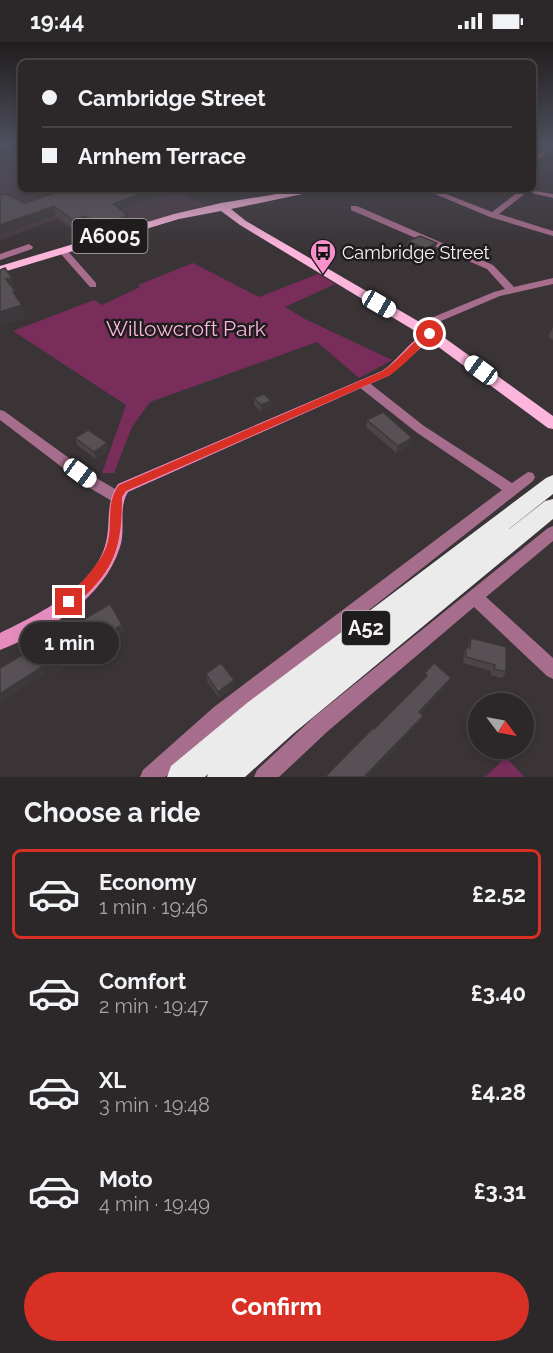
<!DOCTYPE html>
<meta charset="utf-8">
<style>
body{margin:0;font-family:Raleway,sans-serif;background:#342f31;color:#f1f3f6;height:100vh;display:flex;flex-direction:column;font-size:22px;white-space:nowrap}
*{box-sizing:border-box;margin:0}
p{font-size:20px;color:#a6a5a8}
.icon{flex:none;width:33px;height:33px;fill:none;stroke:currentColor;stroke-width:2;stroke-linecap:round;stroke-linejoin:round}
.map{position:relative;height:735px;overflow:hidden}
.details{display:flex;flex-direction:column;background:#2c2729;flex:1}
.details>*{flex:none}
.hud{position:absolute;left:18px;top:18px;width:518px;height:132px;border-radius:9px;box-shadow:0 3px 9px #0003,0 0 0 2px #484446;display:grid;align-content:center;height:132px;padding:0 24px;background:#2c2729}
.needle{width:39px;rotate:122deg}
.buttons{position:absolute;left:468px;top:651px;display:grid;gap:12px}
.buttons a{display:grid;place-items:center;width:66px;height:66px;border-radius:50%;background:#2c2729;box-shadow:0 3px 9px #0003,0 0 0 2px #484446;font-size:30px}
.end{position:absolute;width:27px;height:27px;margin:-14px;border:8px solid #d93025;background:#fff;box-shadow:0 0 0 3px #fff}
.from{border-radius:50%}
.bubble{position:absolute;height:42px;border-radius:21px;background:#2c2729;box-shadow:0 3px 9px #0003,0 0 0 2px #484446;font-size:20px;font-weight:700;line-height:42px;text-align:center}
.car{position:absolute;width:18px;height:36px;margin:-18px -9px;border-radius:8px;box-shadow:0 0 4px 2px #0007;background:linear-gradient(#fff 24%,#345 0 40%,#fff 0 76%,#345 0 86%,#fff 0)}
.hud b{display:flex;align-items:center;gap:21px;height:57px;font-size:22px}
.hud b+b{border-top:2px solid #484446}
.hud i{width:15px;height:15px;background:#f1f3f6}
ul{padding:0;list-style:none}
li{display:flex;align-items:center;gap:18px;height:90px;margin:0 12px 9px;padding:0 12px;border:3px solid transparent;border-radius:9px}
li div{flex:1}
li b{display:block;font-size:22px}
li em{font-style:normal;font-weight:700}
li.current{border-color:#d93025}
li>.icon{width:54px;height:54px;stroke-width:1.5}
h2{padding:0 24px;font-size:27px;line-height:72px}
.primary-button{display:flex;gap:12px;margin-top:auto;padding:12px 24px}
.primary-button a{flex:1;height:69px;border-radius:36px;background:#d93025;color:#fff;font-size:24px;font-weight:700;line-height:69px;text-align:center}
.status{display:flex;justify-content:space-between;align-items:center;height:42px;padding:0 30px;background:#2c2729;direction:ltr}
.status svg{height:16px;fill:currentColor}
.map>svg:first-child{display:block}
.built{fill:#483b42}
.green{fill:#792d5b}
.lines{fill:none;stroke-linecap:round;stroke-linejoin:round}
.street{fill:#a76d8d;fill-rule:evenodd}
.secondary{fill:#e68bbd;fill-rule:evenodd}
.primary{fill:#fcb5db;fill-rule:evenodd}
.highway{fill:#ebebeb;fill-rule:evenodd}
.rail{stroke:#d3ced0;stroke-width:2;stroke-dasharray:7 4;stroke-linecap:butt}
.wall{fill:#4b4548}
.shaded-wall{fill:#3d383b}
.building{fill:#575054;stroke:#3d383b;stroke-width:1.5}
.route{fill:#d93025}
.labels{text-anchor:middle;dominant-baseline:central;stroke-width:5;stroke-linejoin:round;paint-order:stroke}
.far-poi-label{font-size:18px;fill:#f7f3f5;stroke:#1f1c1e;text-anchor:start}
.shield{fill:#1f1c1e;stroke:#b6b2b4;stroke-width:1.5}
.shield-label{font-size:20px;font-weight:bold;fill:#f7f3f5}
.park-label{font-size:21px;fill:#fab4d9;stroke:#1f1c1e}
</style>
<div class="status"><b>19:44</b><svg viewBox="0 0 49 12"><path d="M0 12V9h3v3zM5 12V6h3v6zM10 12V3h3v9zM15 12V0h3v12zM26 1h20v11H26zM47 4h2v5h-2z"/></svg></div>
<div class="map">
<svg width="553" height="735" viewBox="0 0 553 735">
<rect width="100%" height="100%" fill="#3a3437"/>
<polygon class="built" points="21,109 21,147 172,147 207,163 88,198 57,177 0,198 0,113"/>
<g class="green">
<polygon points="193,221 259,255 318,232 335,242 285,265 305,277 392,318 359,336 317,300 150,360 132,385 114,431 102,431 126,363 13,289 94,258 102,263 140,245 138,243"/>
<polygon points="506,715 524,735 485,735"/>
</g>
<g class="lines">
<g class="street">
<polygon points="541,111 546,112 532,120 532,115"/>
<polygon points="272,147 280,147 286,154 279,156"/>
<polygon points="423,147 433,147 492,170 522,147 553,152 553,156 527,150 499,172 553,189 553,194 490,175"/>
<polygon points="351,164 357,164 493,223 514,245 553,236 553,242 500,254 422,287 414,287 414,283 494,250 505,247 487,227 351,168"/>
<polygon points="29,202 33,205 32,207 0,218 0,212"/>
<polygon points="60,207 66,207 96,241 96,245 90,245 60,211"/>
<polygon points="363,338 367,339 424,384 512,441 528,430 533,431 535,435 533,439 228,679 165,735 140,735 143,728 214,665 502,448 416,390 359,345 357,342"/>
<polygon points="0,368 4,369 98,437 122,451 124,455 122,459 117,460 112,459 88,445 0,378"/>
<polygon points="553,484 553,499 486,555 553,616 553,637 547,634 474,565 328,689 279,735 254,735 257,728 314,675 548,486"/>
</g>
<path class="secondary" d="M430 289 435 292 434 294 390 333 128 450C118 466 126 487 120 505 104 557 48 589 0 608V591C37 573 96 545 106 500 111 480 105 461 118 442L382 329C399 318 411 296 430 289Z"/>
<polygon class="primary" points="308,147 326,147 231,167 246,179 435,289 553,374 553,387 548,386 425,295 240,183 221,169 179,177 0,231 0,224 174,172 221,161"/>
<polygon class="highway" points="553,433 553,452 504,491 545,459 553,457 553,477 294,691 245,735 207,735 208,732 205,735 167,735 171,724 247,661 546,436"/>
<polyline class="rail" points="0,104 11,102"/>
</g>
<g class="wall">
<polygon points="115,147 168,147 169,151 122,168 127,172 129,181 128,181 128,183 100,192 88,183 75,187 56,173 0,193 0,153 25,161 102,151"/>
<polygon points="408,199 437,201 435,207 424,213 407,205"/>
<polygon points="553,285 553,298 548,295"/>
<polygon points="254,356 271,366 261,370 254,363"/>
<polygon points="367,378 412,396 410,403 396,411 366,385"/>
<polygon points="75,396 109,408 96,417 77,403"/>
<polygon points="471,596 506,630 502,636 491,633 491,629 463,621 464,611 466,605 468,605"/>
<polygon points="206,632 234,644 219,656 207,639"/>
</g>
<g class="shaded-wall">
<polygon points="154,147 168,147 169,151 115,170 113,162"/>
<polygon points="54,164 56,173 0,193 0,183"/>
<polygon points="127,172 129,181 128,181 128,183 100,192 98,183"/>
<polygon points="86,174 88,183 75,187 73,178"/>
<polygon points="437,201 435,207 424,213 425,207"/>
<polygon points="12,236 16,248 10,250 6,237"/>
<polygon points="22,263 26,276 0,284 0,270"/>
<polygon points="271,359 271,366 261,370 261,363"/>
<polygon points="412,396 410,403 396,411 398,404"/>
<polygon points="107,401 109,408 96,417 94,410"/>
<polygon points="122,583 124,589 54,633 51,628 0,661 0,652 48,621"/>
<polygon points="451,636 448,642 417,676 419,670"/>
<polygon points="234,638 234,644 219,656 218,650"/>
<polygon points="423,674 421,680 368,735 364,735"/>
</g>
<g class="building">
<polygon points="65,147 92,147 102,151 115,147 154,147 113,162 127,172 125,172 127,174 98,183 86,174 73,178 54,164 0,183 0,153 6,152 25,161"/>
<polygon points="420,194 437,201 425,207 408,199"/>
<polygon points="5,226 12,236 6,237 15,249 13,250 22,263 0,270 0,228"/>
<polygon points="264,352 271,359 261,363 254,356"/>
<polygon points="383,370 412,396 398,404 367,378"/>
<polygon points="88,388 107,401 94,410 75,396"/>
<polygon points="110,562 122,583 51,626 48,621 0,652 0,626"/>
<polygon points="471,596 506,605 506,630 494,627 495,623 466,615 466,605 470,606"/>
<polygon points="221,621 234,638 218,650 206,632"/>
<polygon points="434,621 451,636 419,670 423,674 364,735 325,735 373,686 374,687 427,634 425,631"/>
</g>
<linearGradient id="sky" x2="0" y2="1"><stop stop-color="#201d1e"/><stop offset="0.5" stop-color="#4f505e"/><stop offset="1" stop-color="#4f505e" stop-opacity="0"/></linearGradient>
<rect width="553" height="205" fill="url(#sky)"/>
<path class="route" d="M427 291 434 292C419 306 406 322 390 333L126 449 122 455C122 508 114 529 74 564H64L62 560C65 554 70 551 75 547 85 537 98 522 104 510 116 487 103 465 119 443L383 329C400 318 410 301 427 291Z"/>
<defs>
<g id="bus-pin" transform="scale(1.35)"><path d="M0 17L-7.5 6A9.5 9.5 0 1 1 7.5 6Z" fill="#f890cb" stroke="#1f1c1e"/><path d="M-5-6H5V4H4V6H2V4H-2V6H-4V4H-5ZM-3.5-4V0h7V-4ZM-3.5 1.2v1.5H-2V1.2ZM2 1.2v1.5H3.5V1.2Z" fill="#111"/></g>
</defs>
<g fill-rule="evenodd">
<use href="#bus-pin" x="323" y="210"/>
</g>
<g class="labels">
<g class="far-poi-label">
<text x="342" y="210">Cambridge Street</text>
</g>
<g class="shield">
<rect x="72.5" y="177" width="75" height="34" rx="4.5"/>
<rect x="342" y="569" width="48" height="34" rx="4.5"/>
</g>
<g class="shield-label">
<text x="110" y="194">A6005</text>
<text x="366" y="586">A52</text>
</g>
<g class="park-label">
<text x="186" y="286">Willowcroft Park</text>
</g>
</g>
</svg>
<div class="buttons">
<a><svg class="needle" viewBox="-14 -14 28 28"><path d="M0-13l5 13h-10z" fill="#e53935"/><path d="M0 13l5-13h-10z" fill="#a6a5a8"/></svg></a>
</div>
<i class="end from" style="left:430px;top:292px"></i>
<i class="end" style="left:69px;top:560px"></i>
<div class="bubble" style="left:20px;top:580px;width:99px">1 min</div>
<i class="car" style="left:379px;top:262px;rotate:120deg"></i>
<i class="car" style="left:481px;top:328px;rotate:306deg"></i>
<i class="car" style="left:80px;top:431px;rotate:126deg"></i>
<div class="hud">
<b><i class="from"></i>Cambridge Street</b>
<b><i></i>Arnhem Terrace</b>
</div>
</div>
<section class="details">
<h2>Choose a ride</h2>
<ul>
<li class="current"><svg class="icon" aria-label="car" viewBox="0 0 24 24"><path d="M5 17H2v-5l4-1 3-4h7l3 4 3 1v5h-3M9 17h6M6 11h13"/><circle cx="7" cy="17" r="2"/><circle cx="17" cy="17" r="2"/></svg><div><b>Economy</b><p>1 min · 19:46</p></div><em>£2.52</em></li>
<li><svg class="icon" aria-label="car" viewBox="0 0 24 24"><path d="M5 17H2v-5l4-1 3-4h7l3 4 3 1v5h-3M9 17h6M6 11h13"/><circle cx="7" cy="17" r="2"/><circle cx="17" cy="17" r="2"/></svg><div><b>Comfort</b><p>2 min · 19:47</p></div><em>£3.40</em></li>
<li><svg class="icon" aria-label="car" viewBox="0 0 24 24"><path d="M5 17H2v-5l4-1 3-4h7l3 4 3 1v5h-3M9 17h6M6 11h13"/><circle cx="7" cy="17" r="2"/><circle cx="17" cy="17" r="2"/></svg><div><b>XL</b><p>3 min · 19:48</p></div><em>£4.28</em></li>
<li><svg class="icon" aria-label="car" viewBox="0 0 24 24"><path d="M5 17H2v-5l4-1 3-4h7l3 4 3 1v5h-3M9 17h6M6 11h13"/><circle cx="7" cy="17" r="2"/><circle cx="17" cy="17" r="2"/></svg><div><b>Moto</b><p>4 min · 19:49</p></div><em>£3.31</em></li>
</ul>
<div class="primary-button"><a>Confirm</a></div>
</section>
